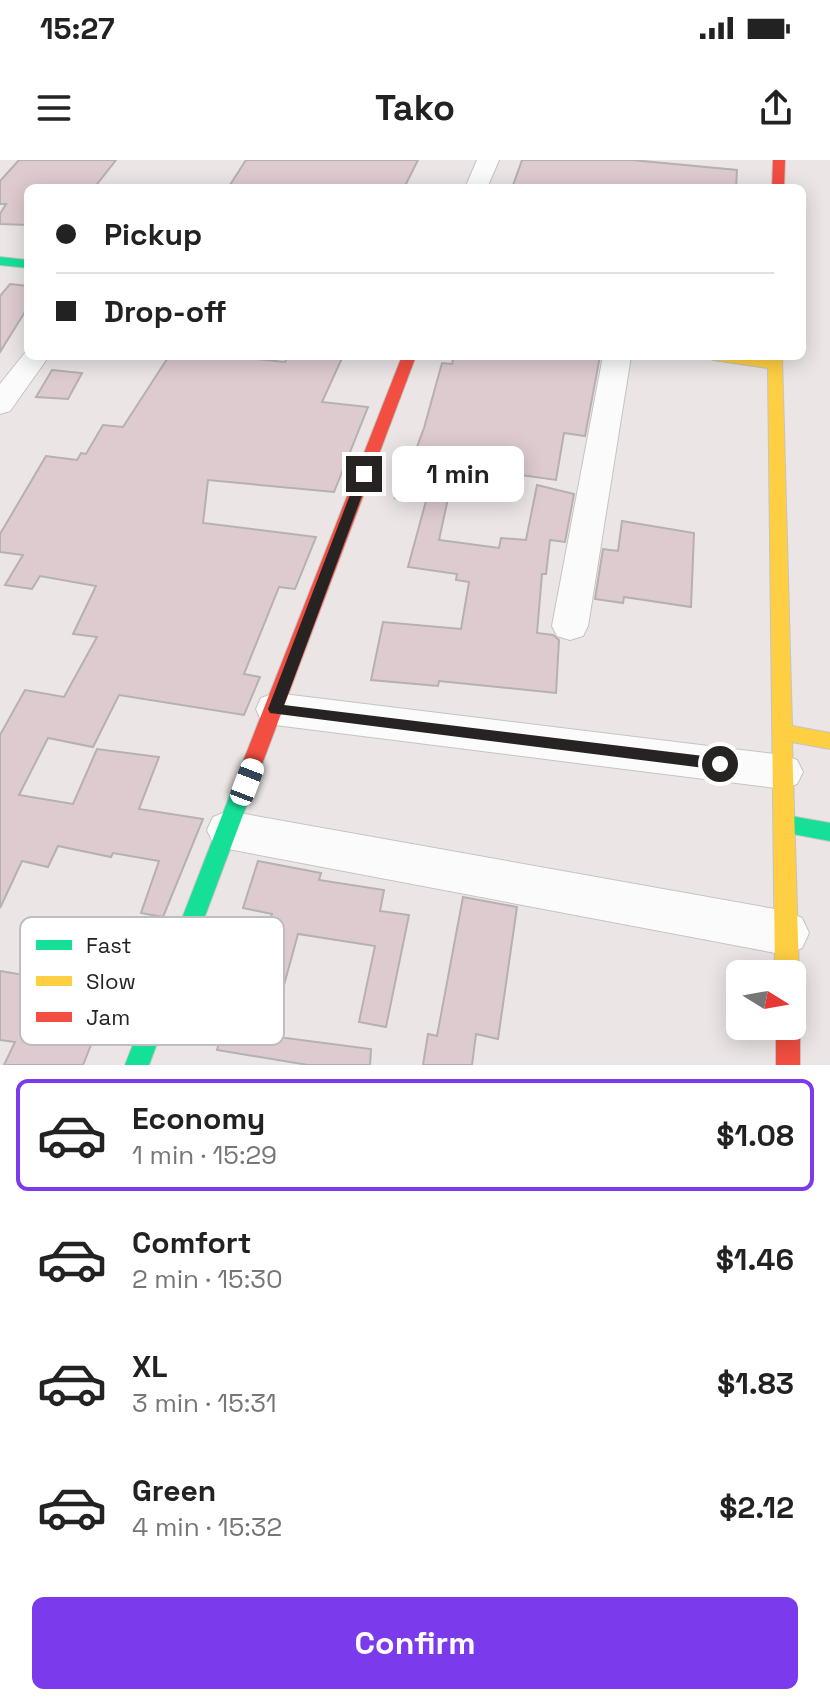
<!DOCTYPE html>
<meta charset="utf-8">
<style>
body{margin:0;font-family:"Space Grotesk",sans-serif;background:#f2f2f2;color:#222;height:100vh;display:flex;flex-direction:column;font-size:30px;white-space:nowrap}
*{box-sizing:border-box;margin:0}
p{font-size:26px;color:#767676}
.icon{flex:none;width:44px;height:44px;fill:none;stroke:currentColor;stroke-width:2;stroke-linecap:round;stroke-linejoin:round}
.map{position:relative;height:905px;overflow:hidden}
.sheet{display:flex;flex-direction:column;background:#fff;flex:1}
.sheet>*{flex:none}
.guide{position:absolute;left:24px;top:24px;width:782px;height:176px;border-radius:12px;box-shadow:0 4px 20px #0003;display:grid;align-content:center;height:176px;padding:0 32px;background:#fff}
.needle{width:52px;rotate:101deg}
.tools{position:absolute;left:726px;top:800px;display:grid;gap:16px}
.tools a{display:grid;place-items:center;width:80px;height:80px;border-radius:12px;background:#fff;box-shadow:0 4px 20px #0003;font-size:40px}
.end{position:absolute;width:36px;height:36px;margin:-18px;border:10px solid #262322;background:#fff;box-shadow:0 0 0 4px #fff}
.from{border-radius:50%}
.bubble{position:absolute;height:56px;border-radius:12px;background:#fff;box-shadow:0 4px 20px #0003;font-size:26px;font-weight:700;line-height:56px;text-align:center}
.car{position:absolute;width:24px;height:48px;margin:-24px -12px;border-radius:10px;box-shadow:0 0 6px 2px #0007;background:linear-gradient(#fff 24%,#345 0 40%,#fff 0 76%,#345 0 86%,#fff 0)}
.guide b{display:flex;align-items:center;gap:28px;height:76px;font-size:30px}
.guide b+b{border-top:2px solid #e0e0e0}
.guide i{width:20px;height:20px;background:#222}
ul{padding:14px 0 0;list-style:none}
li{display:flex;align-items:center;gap:24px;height:112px;margin:0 16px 12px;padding:0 16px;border:4px solid transparent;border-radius:12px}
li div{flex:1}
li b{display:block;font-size:30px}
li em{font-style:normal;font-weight:700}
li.on{border-color:#7c3aed}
li>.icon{width:72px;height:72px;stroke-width:1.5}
.primary-button{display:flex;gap:16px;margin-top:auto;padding:16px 32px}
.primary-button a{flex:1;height:92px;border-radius:12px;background:#7c3aed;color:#fff;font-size:32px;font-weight:700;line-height:92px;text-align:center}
.status{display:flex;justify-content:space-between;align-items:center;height:56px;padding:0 40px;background:#fff;direction:ltr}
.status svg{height:22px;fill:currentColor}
header{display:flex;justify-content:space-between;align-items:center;height:104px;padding:0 32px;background:#fff;font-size:36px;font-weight:700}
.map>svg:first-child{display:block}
.building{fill:#decbcf;stroke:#b5b1b1;stroke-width:2}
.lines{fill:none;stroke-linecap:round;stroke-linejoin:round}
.street-casing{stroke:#c6c3c2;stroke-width:2}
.fast-casing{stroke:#c6c3c2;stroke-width:2}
.slow-casing{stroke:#c6c3c2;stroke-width:2}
.jam-casing{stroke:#c6c3c2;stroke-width:2}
.street{fill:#fcfbfb;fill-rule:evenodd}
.fast{fill:#16e098;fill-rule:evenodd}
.slow{fill:#ffcf43;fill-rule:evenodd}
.jam{fill:#f24e42;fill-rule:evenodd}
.route{fill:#262322}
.key{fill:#fff;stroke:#bebdbd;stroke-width:2}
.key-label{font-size:22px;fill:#262322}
</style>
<div class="status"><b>15:27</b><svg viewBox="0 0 49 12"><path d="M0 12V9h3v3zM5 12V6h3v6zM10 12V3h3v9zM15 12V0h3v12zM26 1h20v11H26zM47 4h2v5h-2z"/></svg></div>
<header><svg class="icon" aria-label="menu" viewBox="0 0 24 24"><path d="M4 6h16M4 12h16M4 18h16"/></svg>Tako<svg class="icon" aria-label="share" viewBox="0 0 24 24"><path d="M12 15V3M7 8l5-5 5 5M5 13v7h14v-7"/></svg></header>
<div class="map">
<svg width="830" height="905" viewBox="0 0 830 905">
<rect width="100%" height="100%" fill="#ebe6e5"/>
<g class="building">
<polygon points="19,0 116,0 94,28 28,28 28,65 0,64 0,54 6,44 0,44 0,21"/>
<polygon points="246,0 418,0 404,28 228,28"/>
<polygon points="522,0 632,0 737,10 736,28 512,28"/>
<polygon points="10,124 28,126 28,147 0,192 0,136"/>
<polygon points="169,196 229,196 285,202 288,196 343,196 322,242 368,247 334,332 208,320 203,363 316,377 295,429 279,427 244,514 260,517 244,555 119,535 93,587 48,578 19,635 73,644 97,589 159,597 139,649 203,659 163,757 141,753 159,701 113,693 111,697 58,686 48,707 22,701 0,748 0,575 25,530 64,537 97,477 73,474 96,426 40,416 32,429 5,425 23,395 0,392 0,374 46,296 77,300 81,293 86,294 103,265 123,267"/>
<polygon points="454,196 600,196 585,276 564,273 556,320 455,306 439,380 499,388 501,378 526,380 537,325 574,334 565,382 550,380 546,414 542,414 537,473 553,475 559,480 556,533 439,521 438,526 371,520 383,462 461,469 469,422 456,420 457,414 408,407 426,341 395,338 404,302 411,303 424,268 442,203 452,204"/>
<polygon points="52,210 82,213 68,239 36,237"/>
<polygon points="622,361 694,373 691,447 624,437 623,443 595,439 603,389 618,391"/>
<polygon points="258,701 321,713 319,720 384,730 380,751 409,755 386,867 359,862 375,786 298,774 270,876 371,889 370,905 308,905 217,890 229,847 243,849 272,754 243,748"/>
<polygon points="463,737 517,747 498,879 476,874 472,905 423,905 428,874 437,876"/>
<polygon points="58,764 125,774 94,858 101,860 83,905 4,905 15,882 0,880 0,811 36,817"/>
</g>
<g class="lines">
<g class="street-casing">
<g id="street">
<polygon points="477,0 499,0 487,28 465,28"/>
<polygon points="28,189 28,196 49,196 10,251 0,254 0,224"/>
<polygon points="603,196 631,196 588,466 583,476 570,480 557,476 552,466"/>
<polygon points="275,533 783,595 797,600 803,612 797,624 783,629 275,565 261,560 256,549 261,538"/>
<polygon points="228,651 786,751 802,758 809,773 802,788 786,795 228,689 213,683 207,670 213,657"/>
</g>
</g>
<g class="fast-casing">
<g id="fast">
<polygon points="0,97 28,100 28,108 0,105"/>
<polygon points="254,591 261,593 264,599 149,905 125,905 244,599 247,593"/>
<polygon points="785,655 830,663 830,681 777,671 774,664 777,657"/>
</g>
</g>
<g class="slow-casing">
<polygon id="slow" points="706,196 768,200 768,196 782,196 792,566 830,573 830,589 792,582 799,814 792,823 792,814 775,814 768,208 713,200"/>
</g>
<g class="jam-casing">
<g id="jam">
<polygon points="773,0 785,0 784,28 772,28"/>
<polygon points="402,196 416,196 264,599 261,605 254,607 247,605 244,599"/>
<polygon points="792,855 797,857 800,866 800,905 776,905 776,866 792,866"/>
</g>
</g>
<use href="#street" class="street"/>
<use href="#fast" class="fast"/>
<use href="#slow" class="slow"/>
<use href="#jam" class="jam"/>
</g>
<polygon class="route" points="364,310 370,314 284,545 720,598 725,600 725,608 720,610 270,553 268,549 358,314"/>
<rect x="20" y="757" width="264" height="128" rx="12" class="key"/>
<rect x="36" y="780" width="36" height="10" fill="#16e098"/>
<rect x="36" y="816" width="36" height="10" fill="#ffcf43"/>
<rect x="36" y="852" width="36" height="10" fill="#f24e42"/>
<g class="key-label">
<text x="86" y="793">Fast</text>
<text x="86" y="829">Slow</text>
<text x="86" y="865">Jam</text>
</g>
</svg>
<div class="tools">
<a><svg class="needle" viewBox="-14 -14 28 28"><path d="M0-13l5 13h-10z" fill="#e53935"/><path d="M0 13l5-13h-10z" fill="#767676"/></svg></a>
</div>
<i class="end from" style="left:720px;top:604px"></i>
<i class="end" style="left:364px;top:314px"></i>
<div class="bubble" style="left:392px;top:286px;width:132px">1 min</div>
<i class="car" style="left:247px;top:622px;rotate:21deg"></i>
<div class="guide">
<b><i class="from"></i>Pickup</b>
<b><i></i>Drop-off</b>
</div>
</div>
<section class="sheet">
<ul>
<li class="on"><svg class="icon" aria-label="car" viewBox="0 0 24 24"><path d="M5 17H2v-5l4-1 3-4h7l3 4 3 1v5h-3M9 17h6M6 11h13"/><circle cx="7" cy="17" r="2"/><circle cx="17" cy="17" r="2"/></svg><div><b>Economy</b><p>1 min · 15:29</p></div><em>$1.08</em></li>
<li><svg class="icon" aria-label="car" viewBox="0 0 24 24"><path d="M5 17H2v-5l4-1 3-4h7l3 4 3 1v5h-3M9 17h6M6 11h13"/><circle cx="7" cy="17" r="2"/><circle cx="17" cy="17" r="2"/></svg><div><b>Comfort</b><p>2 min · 15:30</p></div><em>$1.46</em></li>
<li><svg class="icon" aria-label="car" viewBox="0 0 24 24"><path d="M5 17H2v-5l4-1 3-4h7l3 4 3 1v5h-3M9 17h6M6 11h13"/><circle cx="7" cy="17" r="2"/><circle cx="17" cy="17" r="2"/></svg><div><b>XL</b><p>3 min · 15:31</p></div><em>$1.83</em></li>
<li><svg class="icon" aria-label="car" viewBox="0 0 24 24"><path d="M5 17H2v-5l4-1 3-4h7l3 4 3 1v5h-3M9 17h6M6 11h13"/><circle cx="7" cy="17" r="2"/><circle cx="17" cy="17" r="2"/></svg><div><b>Green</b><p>4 min · 15:32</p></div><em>$2.12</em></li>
</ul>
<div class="primary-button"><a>Confirm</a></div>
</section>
